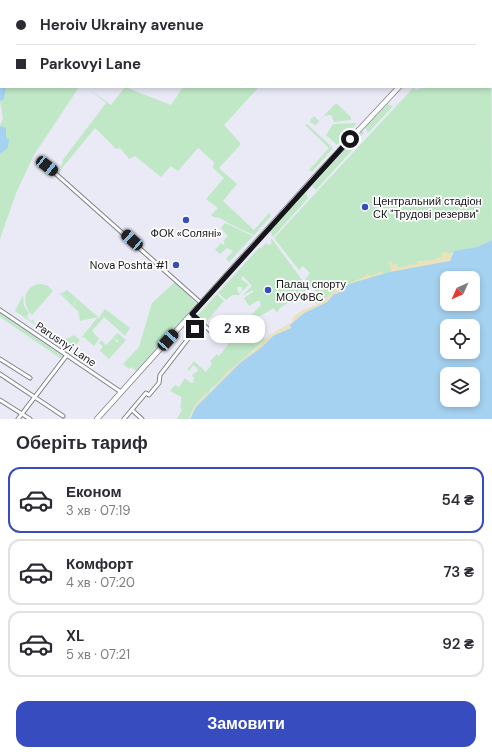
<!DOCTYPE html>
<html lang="uk">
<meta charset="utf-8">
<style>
body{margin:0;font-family:"DM Sans",sans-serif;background:#f7f7f7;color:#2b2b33;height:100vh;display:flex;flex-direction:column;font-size:15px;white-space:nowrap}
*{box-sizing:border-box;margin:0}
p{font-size:13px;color:#7c7c81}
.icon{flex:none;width:22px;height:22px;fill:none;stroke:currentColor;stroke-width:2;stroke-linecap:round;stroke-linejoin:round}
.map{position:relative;height:419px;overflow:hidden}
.details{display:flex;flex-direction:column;background:#fff;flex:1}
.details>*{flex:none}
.guide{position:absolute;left:0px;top:0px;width:492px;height:88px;box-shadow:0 2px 6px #0003;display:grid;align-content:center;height:88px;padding:0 16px;background:#fff}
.needle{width:26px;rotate:225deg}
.buttons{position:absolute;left:440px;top:271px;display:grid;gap:8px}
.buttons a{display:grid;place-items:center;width:40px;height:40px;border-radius:8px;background:#fff;box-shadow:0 2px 6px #0003;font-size:20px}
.end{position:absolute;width:18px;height:18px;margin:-9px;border:5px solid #16161a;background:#fff;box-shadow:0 0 0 2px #fff}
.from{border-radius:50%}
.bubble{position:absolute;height:28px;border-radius:12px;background:#fff;box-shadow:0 2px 6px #0003;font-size:13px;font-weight:600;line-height:28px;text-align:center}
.car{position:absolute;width:12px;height:24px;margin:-12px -6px;border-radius:5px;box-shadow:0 0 3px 1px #0007;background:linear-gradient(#222 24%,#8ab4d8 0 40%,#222 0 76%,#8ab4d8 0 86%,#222 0)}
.guide b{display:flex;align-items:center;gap:14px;height:38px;font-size:15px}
.guide b+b{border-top:1px solid #e1e1e2}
.guide i{width:10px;height:10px;background:#2b2b33}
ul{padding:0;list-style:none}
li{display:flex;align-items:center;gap:12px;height:66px;margin:0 8px 6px;padding:0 8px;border:2px solid #e1e1e2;border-radius:12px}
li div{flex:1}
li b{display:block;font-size:15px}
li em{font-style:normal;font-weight:600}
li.current{border-color:#374dbf}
li>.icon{width:36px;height:36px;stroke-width:1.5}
h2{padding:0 16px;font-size:18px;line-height:48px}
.primary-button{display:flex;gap:8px;margin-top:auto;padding:8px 16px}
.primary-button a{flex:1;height:46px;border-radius:12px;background:#374dbf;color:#fff;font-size:16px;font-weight:600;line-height:46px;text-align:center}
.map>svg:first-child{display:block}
.green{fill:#c0e8c7}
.sand{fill:#ebe2bc}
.water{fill:#a5d2f0;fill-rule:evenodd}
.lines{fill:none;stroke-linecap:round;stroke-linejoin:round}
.minor-casing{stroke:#7e808a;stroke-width:5}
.highway-casing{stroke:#7e808a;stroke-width:6}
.minor{stroke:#fff;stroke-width:3}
.highway{stroke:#fff;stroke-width:4.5}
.route{stroke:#16161a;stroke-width:5}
.poi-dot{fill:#374dbf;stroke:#fff;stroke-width:1.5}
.labels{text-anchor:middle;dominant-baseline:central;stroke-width:3.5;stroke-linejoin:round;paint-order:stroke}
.poi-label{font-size:11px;fill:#16161a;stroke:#fff;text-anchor:start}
.street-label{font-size:11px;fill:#16161a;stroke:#fff}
</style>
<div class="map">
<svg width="492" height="419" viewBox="0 0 492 419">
<rect width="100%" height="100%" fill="#e9eaf6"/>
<g class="green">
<polygon points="220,0 401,0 400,1"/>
<polygon points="491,7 492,240 477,247 452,252 451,260 323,299 316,304 315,301 319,297 313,287 310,286 305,280 310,273 303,266 299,270 274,238 413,88 417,90 422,87 491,87"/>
<polygon points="6,87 79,87 34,155 16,193 0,239 0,154 6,138 6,130 0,126 3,118 0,101 4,98"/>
<path d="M86 87 111 105 125 87 171 105 183 87H259L224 125 241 144 219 168 237 184 223 201 254 230 269 213 271 216 254 235C243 230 232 226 222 219 219 217 215 219 211 215L218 208 206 199 224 178 213 168 214 162 198 148 178 171 171 166 161 177 135 156 129 159 120 148 116 149 95 128 58 173 63 162 62 161 106 103Z"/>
<polygon points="336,103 351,117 351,120 334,122 331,115 324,116 316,125 311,123 310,120 314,116 319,121"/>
<polygon points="389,103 389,105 393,106 368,133 365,128"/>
<polygon points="357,123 337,145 326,135 333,124"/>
<polygon points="307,124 333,148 312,172 309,170 329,148 305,125"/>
<polygon points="362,131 364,133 352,146 354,148 316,190 312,186"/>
<polygon points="311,187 306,194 308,198 273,237 270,231"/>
<polygon points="225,223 253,236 229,262 226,259 233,251 227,248 220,254 215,250 221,243 223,245 225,243 223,241 228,236 221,228"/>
<path d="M272 239 305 284 308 292 306 291 292 303 289 302 279 309 277 313 274 308 258 317 257 320 252 326 265 339 210 390 209 393C201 395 191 411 189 419H177L182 410C179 408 182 401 181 397L170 391 175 385 179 387 185 378 191 383H193L194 378 192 375 198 371 197 368 193 365 189 371 187 370 194 361 206 372 212 364 210 361 217 354 219 356 228 345 227 341 244 322H248V318L261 305 259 300 249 306 244 298 253 292V290L242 296 252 286 243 276 241 279 249 285 242 291V287H237L238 293 242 292 239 295H232L226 300 218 293 259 248H261L266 243 270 245 272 242 270 240Z"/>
<polygon points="175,282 187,293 196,304 136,371 131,367 129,369 123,364 139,347 152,303"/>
<path d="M42 284 48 286 53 291 32 315C20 303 24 284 42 284Z"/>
<polygon points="67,290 98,317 80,321 78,311 59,293 61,293 79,308 75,304 76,300 74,304 62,293"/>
<polygon points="217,294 224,301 206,322 197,316"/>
<polygon points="23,295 24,306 29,313 25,317 29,315 27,318 31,321 35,319 33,322 37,325 39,322 38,327 15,311"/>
<polygon points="105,309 130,328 125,336 128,338 121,333 122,331 121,332 104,317 92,331 99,339 94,346 84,337 81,338 97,318 99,317 100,319 100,316"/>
<polygon points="0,313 64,357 60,358 0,317"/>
<path d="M49 331C57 339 64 342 74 335L80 340 71 350 47 333Z"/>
<polygon points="118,333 126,340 109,359 100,351 103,346 99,343 101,340 106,345 113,338 116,341 112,345 116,341 118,343 118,339 116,340 113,337"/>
</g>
<g class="sand">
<polygon points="444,252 452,254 450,261 390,272 391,268 388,262 391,261 394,265 396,264 399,268 407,266 408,263 409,265 417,264 418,261 435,260 439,257 442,258 441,254"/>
<polygon points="382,271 383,274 349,284 337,294 334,294 327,302 304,313 290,325 291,328 273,336 262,347 240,363 196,407 189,419 195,405 205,394 209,393 227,372 260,345 268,336 292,322 293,317 301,311 320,303 339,287 362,278 367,274 371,276"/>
</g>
<g class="water">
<polygon points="0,0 43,1 1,1 1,87 6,87 4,99 0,101"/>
<polygon points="0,126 6,128 6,138 9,139 8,148 0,154"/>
<path d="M492 240V419H190L196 407 240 363 262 347 273 336 291 328 290 325 304 313 327 302 334 294H337L349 284 390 272 450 261 454 251 477 247ZM447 278H473V304H447ZM447 326H473V352H447ZM447 374H473V400H447Z"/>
</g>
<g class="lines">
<g class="minor-casing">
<g id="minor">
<polyline points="482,1 484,0"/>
<polyline points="47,166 201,303"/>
<polyline points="0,310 121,392"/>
<polyline points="192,314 218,338"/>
<polyline points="0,359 30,378"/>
<polyline points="0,374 63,416"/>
<polyline points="0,400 30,419"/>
<polyline points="132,410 142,419"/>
<polyline points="18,419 67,355"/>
<polyline points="124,419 146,393 149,395 159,383 160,375 201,322"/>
</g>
</g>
<g class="highway-casing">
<g id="highway">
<polyline points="491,55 492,55"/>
<polyline points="97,419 312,180 399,87"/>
</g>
</g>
<use href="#minor" class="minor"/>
<use href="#highway" class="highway"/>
</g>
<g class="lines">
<polyline class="route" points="195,329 201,322 192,314 350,139"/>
</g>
<g class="poi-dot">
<circle cx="365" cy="207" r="4"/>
<circle cx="186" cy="220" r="4"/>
<circle cx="176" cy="265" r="4"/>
<circle cx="268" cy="290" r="4"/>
</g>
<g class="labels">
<g class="poi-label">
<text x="373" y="201">Центральний стадіон<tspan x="373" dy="13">СК "Трудові резерви"</tspan></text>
<text x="186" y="233" text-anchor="middle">ФОК «Соляні»</text>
<text x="168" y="265" text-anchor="end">Nova Poshta #1</text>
<text x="276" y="284">Палац спорту<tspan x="276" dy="13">МОУФВС</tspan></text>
</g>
<g class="street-label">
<text transform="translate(66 344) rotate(34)">Parusnyi Lane</text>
</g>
</g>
</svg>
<div class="buttons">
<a><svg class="needle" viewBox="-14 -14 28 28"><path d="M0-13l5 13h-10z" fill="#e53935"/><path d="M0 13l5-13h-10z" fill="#7c7c81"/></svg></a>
<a><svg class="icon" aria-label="locate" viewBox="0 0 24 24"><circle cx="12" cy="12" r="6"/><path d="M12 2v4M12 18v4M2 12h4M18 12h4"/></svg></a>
<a><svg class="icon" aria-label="layers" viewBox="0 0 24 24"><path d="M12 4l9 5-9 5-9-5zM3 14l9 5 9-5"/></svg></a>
</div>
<i class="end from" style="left:350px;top:139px"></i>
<i class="end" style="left:195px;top:329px"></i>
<div class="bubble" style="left:209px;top:315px;width:56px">2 хв</div>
<i class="car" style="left:47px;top:166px;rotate:128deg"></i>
<i class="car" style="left:132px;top:240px;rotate:312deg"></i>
<i class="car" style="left:168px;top:340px;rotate:42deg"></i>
<div class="guide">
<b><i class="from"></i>Heroiv Ukrainy avenue</b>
<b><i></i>Parkovyi Lane</b>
</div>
</div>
<section class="details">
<h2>Оберіть тариф</h2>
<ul>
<li class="current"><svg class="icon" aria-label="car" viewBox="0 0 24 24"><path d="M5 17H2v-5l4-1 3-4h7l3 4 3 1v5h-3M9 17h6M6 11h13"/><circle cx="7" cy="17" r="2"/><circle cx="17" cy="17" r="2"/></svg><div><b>Економ</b><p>3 хв · 07:19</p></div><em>54 ₴</em></li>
<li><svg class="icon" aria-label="car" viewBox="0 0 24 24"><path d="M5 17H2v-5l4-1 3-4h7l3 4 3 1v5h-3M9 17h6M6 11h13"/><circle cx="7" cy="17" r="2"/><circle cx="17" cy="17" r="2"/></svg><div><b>Комфорт</b><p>4 хв · 07:20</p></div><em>73 ₴</em></li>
<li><svg class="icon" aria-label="car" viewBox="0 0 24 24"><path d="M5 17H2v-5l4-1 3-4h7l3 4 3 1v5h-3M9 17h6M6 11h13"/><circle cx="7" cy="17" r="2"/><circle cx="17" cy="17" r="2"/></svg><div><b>XL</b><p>5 хв · 07:21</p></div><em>92 ₴</em></li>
</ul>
<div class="primary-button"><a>Замовити</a></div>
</section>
